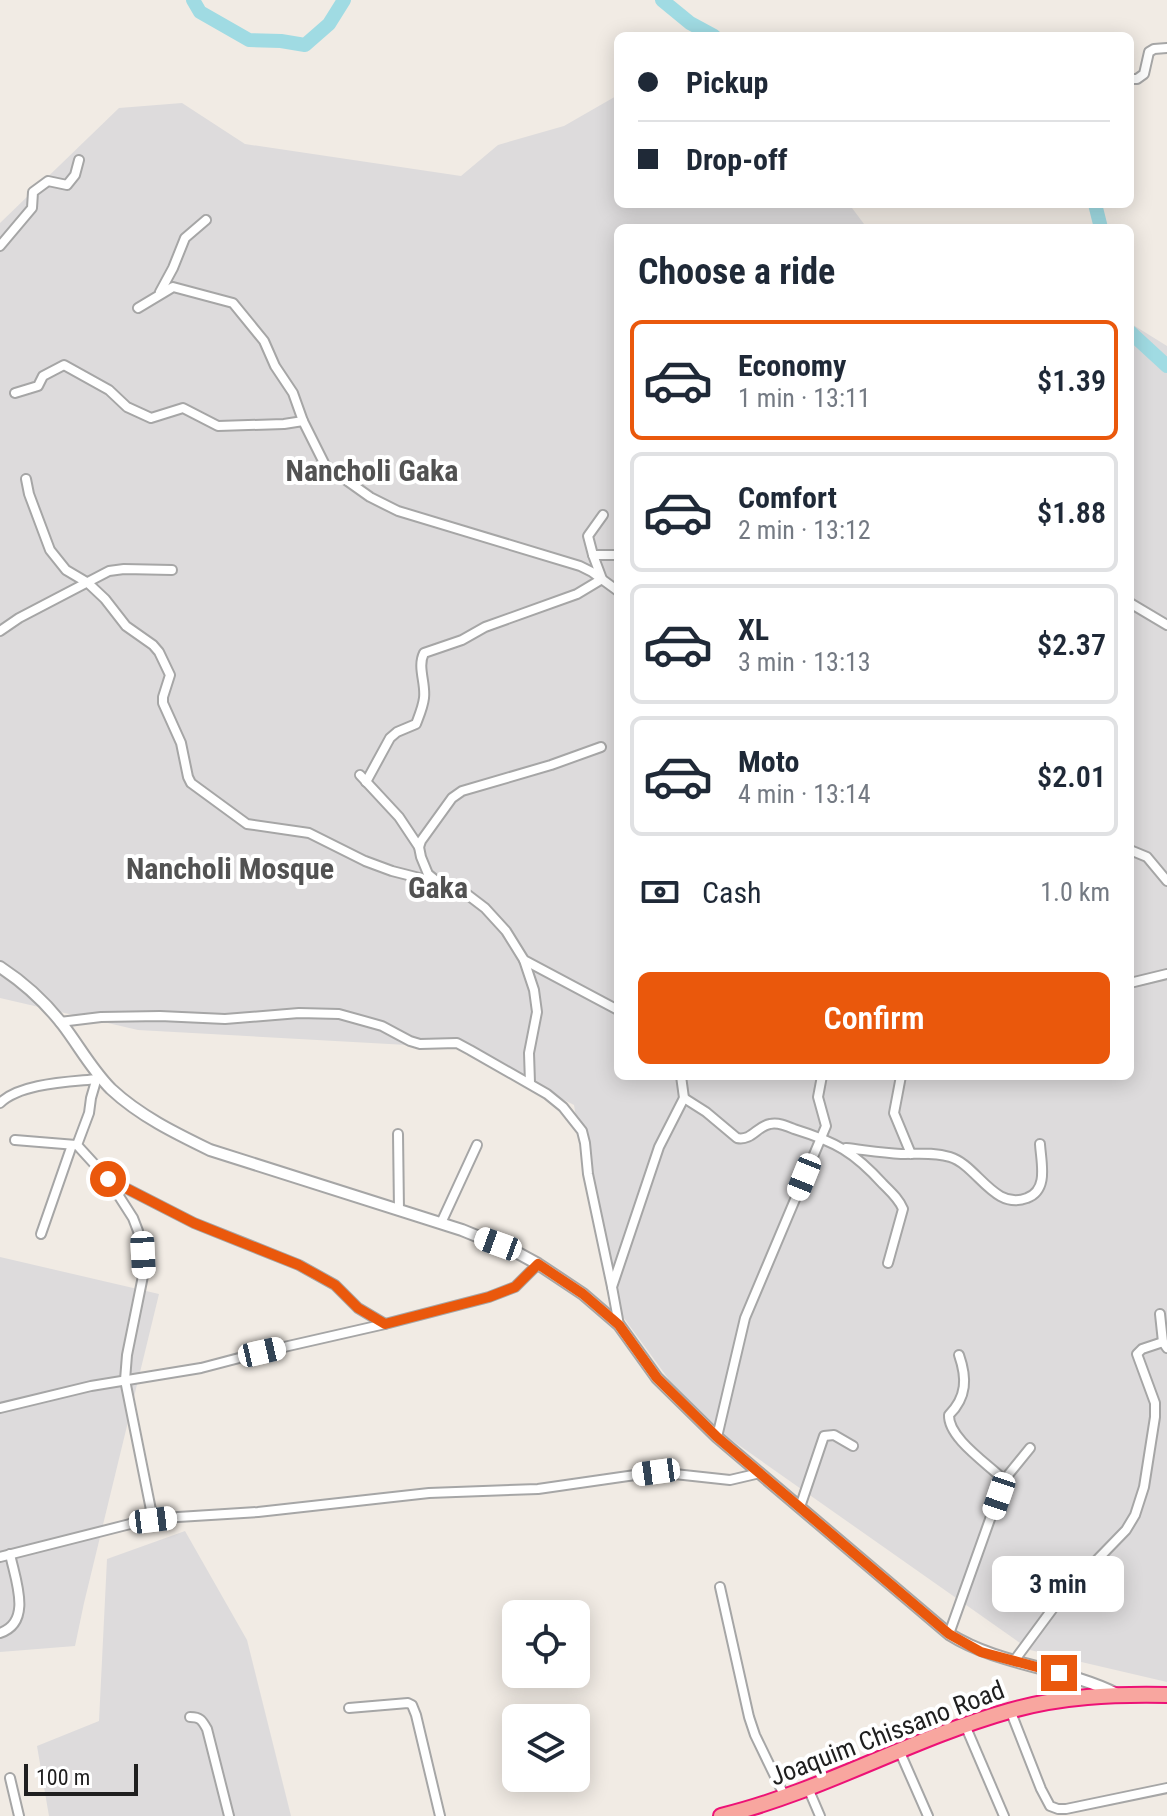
<!DOCTYPE html>
<meta charset="utf-8">
<style>
body{margin:0;font-family:"Roboto Condensed",sans-serif;background:#f6f6f7;color:#1f2937;height:100vh;display:flex;flex-direction:column;font-size:30px;white-space:nowrap}
*{box-sizing:border-box;margin:0}
p{font-size:26px;color:#747a83}
.icon{flex:none;width:44px;height:44px;fill:none;stroke:currentColor;stroke-width:2;stroke-linecap:round;stroke-linejoin:round}
.map{position:relative;flex:1;overflow:hidden}
.panel{position:absolute;left:614px;top:224px;width:520px;height:856px;display:flex;flex-direction:column;background:#fff;border-radius:12px;box-shadow:0 4px 20px #0003}
.panel>*{flex:none}
.hud{position:absolute;left:614px;top:32px;width:520px;height:176px;border-radius:12px;box-shadow:0 4px 20px #0003;display:grid;align-content:center;height:176px;padding:0 24px;background:#fff}
.fabs{position:absolute;left:502px;top:1600px;display:grid;gap:16px}
.fabs a{display:grid;place-items:center;width:88px;height:88px;border-radius:12px;background:#fff;box-shadow:0 4px 20px #0003;font-size:40px}
.scale{position:absolute;left:24px;bottom:20px;width:114px;box-sizing:border-box;padding-left:8px;border:4px solid #1f1f1f;border-top:0;font-size:22px;line-height:28px;white-space:nowrap;color:#1f1f1f;-webkit-text-stroke:6px #fff;paint-order:stroke}
.end{position:absolute;width:36px;height:36px;margin:-18px;border:10px solid #ea580c;background:#fff;box-shadow:0 0 0 4px #fff}
.from{border-radius:50%}
.bubble{position:absolute;height:56px;border-radius:12px;background:#fff;box-shadow:0 4px 20px #0003;font-size:26px;font-weight:600;line-height:56px;text-align:center}
.car{position:absolute;width:24px;height:48px;margin:-24px -12px;border-radius:10px;box-shadow:0 0 6px 2px #0007;background:linear-gradient(#fff 24%,#345 0 40%,#fff 0 76%,#345 0 86%,#fff 0)}
.hud b{display:flex;align-items:center;gap:28px;height:76px;font-size:30px}
.hud b+b{border-top:2px solid #e0e1e3}
.hud i{width:20px;height:20px;background:#1f2937}
ul{padding:0;list-style:none}
li{display:flex;align-items:center;gap:24px;height:120px;margin:0 16px 12px;padding:0 8px;border:4px solid #e0e1e3;border-radius:12px}
li div{flex:1}
li b{display:block;font-size:30px}
li em{font-style:normal;font-weight:600}
li.current{border-color:#ea580c}
li>.icon{width:72px;height:72px;stroke-width:1.5}
h2{padding:0 24px;font-size:36px;line-height:96px}
.pay{display:flex;align-items:center;gap:20px;height:88px;padding:0 24px;font-size:30px}
.pay p{margin-inline-start:auto}
.cta{display:flex;gap:16px;margin-top:auto;padding:16px 24px}
.cta a{flex:1;height:92px;border-radius:12px;background:#ea580c;color:#fff;font-size:32px;font-weight:600;line-height:92px;text-align:center}
.map>svg:first-child{display:block}
.residential{fill:#dddbdc}
.lines{fill:none;stroke-linecap:round;stroke-linejoin:round}
.river{stroke:#a0dbe3;stroke-width:14}
.minor-casing{stroke:#a6a6a6;stroke-width:12}
.tertiary-casing{stroke:#a6a6a6;stroke-width:14}
.trunk-casing{stroke:#ed1276;stroke-width:18}
.minor{stroke:#fff;stroke-width:8}
.tertiary{stroke:#fff;stroke-width:10}
.trunk{stroke:#f8a69f;stroke-width:14}
.route{stroke:#ea580c;stroke-width:10}
.labels{text-anchor:middle;dominant-baseline:central;stroke-width:8;stroke-linejoin:round;paint-order:stroke}
.street-label{font-size:26px;fill:#1f1f1f;stroke:#fff}
.quarter-label{font-size:30px;font-weight:bold;fill:#525252;stroke:#fff}
</style>
<div class="map">
<svg width="1167" height="1816" viewBox="0 0 1167 1816">
<rect width="100%" height="100%" fill="#f1ebe4"/>
<g class="residential">
<polygon points="618,95 618,204 849,204 867,228 618,228 618,1076 1130,1076 1130,323 1167,346 1167,1682 1030,1650 723,1434 670,1381 618,1310 594,1228 574,1105 461,1048 138,1030 0,998 0,223 119,108 182,103 245,144 461,176 498,145 564,126"/>
<polygon points="0,1257 159,1294 84,1603 75,1646 0,1652"/>
<polygon points="185,1531 247,1640 291,1816 49,1816 37,1746 99,1721 107,1559"/>
</g>
<g class="lines">
<g class="river">
<polyline points="193,0 200,12 249,40 281,41 305,45 329,24 344,0"/>
<polyline points="662,0 690,23 714,36"/>
<polyline points="1095,204 1101,228"/>
<polyline points="1130,332 1167,366"/>
</g>
<g class="minor-casing">
<g id="minor">
<polyline points="1130,79 1137,79 1144,74 1149,52 1154,49 1167,48"/>
<polyline points="0,246 32,208 33,192 48,181 67,185 75,175 79,160"/>
<polyline points="160,292 173,268 185,238 206,220"/>
<polyline points="138,308 173,287 233,303 264,341 275,366 293,393 303,421 325,465 370,497 398,511 580,566 592,572 618,591"/>
<polyline points="15,393 38,386 43,376 64,365 109,390 127,407 151,418 183,408 218,426 284,424 303,421"/>
<polyline points="26,479 29,494 50,550 66,570 88,583 105,599 126,626 153,645 159,652 170,675 163,697 163,703 181,743 188,777 191,783 247,824 309,833 365,861 392,871 439,883"/>
<polyline points="593,555 588,536 603,515"/>
<polyline points="1130,603 1167,625"/>
<polyline points="0,631 19,618 109,571 124,569 172,570"/>
<polyline points="601,747 551,765 462,791 452,798 421,841 419,847 421,857 428,874 439,883 464,892 485,908 506,931 524,960 618,1010"/>
<polyline points="360,775 399,817 419,847"/>
<path d="M366 782 390 738 397 732 416 724C419 716 423 707 424 698 426 683 417 667 424 653L462 640 485 627 577 594 602 579 593 555H618"/>
<polyline points="1130,850 1147,857 1167,881"/>
<polyline points="524,960 534,990 537,1012 529,1053 530,1083"/>
<polyline points="1130,983 1167,974"/>
<polyline points="60,1022 101,1017 160,1016 225,1019 299,1013 339,1014 382,1026 410,1041 420,1044 457,1043 470,1050 547,1094 563,1107 582,1131 585,1143 588,1174 612,1287"/>
<polyline points="98,1074 91,1098 89,1113 77,1145 108,1179 133,1218 138,1231 144,1271 127,1355 125,1380 153,1520"/>
<polyline points="901,1076 894,1113 911,1154"/>
<path d="M684 1098 706 1112 737 1138C752 1141 757 1126 770 1124 778 1122 787 1126 794 1129 836 1142 854 1152 883 1184 891 1192 899 1199 903 1209L888 1263"/>
<path d="M0 1103C21 1083 69 1082 97 1079"/>
<polyline points="398,1134 399,1210"/>
<polyline points="15,1140 76,1145"/>
<path d="M846 1148C864 1150 883 1153 901 1154 917 1154 934 1152 950 1157 977 1165 994 1211 1027 1198 1049 1190 1041 1162 1040 1144"/>
<polyline points="108,1179 194,1223 299,1265 335,1285 358,1308 385,1324"/>
<polyline points="441,1223 477,1145"/>
<polyline points="41,1234 72,1145"/>
<polyline points="1160,1314 1163,1342 1167,1348"/>
<polyline points="619,1325 612,1287 659,1147 684,1098 681,1076"/>
<path d="M959 1355C967 1378 967 1397 949 1415 948 1438 988 1464 1004 1480"/>
<polyline points="0,1408 91,1386 201,1368 262,1352 385,1324 489,1297 515,1287 538,1264"/>
<polyline points="717,1437 745,1318 826,1126 818,1097 822,1076"/>
<polyline points="800,1507 824,1436 834,1435 853,1446"/>
<polyline points="0,1557 138,1522 178,1517 258,1512 429,1493 538,1489 656,1472 730,1480 760,1473"/>
<polyline points="720,1587 749,1717 755,1735 785,1797"/>
<path d="M0 1633C33 1622 15 1579 10 1554"/>
<polyline points="949,1634 1004,1480 1030,1448"/>
<polyline points="1014,1661 1062,1596 1126,1530 1135,1515 1144,1487 1155,1417 1155,1403 1137,1354 1142,1349 1163,1342"/>
<polyline points="349,1708 408,1703 412,1705 416,1715 440,1816"/>
<polyline points="1010,1710 1041,1789 1050,1806 1058,1809 1066,1809 1167,1788"/>
<path d="M190 1717C200 1717 202 1720 207 1729L229 1816"/>
<polyline points="965,1725 1004,1816"/>
<polyline points="899,1750 928,1816"/>
<polyline points="10,1778 19,1816"/>
<polyline points="808,1788 820,1816"/>
</g>
</g>
<g class="tertiary-casing">
<path id="tertiary" d="M0 967C23 982 46 1003 63 1025 79 1046 92 1070 111 1089 140 1116 175 1133 210 1150L462 1230 516 1252 538 1264 583 1294 619 1325 657 1378 717 1437 949 1634C1000 1666 1063 1667 1117 1694"/>
</g>
<g class="trunk-casing">
<path id="trunk" d="M721 1816C820 1792 910 1739 1009 1711 1061 1696 1113 1694 1167 1695"/>
</g>
<use href="#minor" class="minor"/>
<use href="#tertiary" class="tertiary"/>
<use href="#trunk" class="trunk"/>
</g>
<g class="lines">
<polyline class="route" points="108,1179 194,1223 299,1265 335,1285 358,1308 385,1324 489,1297 515,1287 538,1264 583,1294 619,1325 657,1378 717,1437 949,1634 981,1652 1059,1673"/>
</g>
<g class="labels">
<g class="street-label">
<text transform="translate(887 1733) rotate(-21)">Joaquim Chissano Road</text>
</g>
<g class="quarter-label">
<text x="372" y="470">Nancholi Gaka</text>
<text x="230" y="868">Nancholi Mosque</text>
<text x="438" y="887">Gaka</text>
</g>
</g>
</svg>
<div class="fabs">
<a><svg class="icon" aria-label="locate" viewBox="0 0 24 24"><circle cx="12" cy="12" r="6"/><path d="M12 2v4M12 18v4M2 12h4M18 12h4"/></svg></a>
<a><svg class="icon" aria-label="layers" viewBox="0 0 24 24"><path d="M12 4l9 5-9 5-9-5zM3 14l9 5 9-5"/></svg></a>
</div>
<div class="scale">100 m</div>
<i class="end from" style="left:108px;top:1179px"></i>
<i class="end" style="left:1059px;top:1673px"></i>
<div class="bubble" style="left:992px;top:1556px;width:132px">3 min</div>
<i class="car" style="left:804px;top:1177px;rotate:202deg"></i>
<i class="car" style="left:498px;top:1244px;rotate:290deg"></i>
<i class="car" style="left:143px;top:1255px;rotate:177deg"></i>
<i class="car" style="left:262px;top:1352px;rotate:77deg"></i>
<i class="car" style="left:656px;top:1472px;rotate:262deg"></i>
<i class="car" style="left:999px;top:1496px;rotate:199deg"></i>
<i class="car" style="left:153px;top:1520px;rotate:83deg"></i>
<div class="hud">
<b><i class="from"></i>Pickup</b>
<b><i></i>Drop-off</b>
</div>
<section class="panel">
<h2>Choose a ride</h2>
<ul>
<li class="current"><svg class="icon" aria-label="car" viewBox="0 0 24 24"><path d="M5 17H2v-5l4-1 3-4h7l3 4 3 1v5h-3M9 17h6M6 11h13"/><circle cx="7" cy="17" r="2"/><circle cx="17" cy="17" r="2"/></svg><div><b>Economy</b><p>1 min · 13:11</p></div><em>$1.39</em></li>
<li><svg class="icon" aria-label="car" viewBox="0 0 24 24"><path d="M5 17H2v-5l4-1 3-4h7l3 4 3 1v5h-3M9 17h6M6 11h13"/><circle cx="7" cy="17" r="2"/><circle cx="17" cy="17" r="2"/></svg><div><b>Comfort</b><p>2 min · 13:12</p></div><em>$1.88</em></li>
<li><svg class="icon" aria-label="car" viewBox="0 0 24 24"><path d="M5 17H2v-5l4-1 3-4h7l3 4 3 1v5h-3M9 17h6M6 11h13"/><circle cx="7" cy="17" r="2"/><circle cx="17" cy="17" r="2"/></svg><div><b>XL</b><p>3 min · 13:13</p></div><em>$2.37</em></li>
<li><svg class="icon" aria-label="car" viewBox="0 0 24 24"><path d="M5 17H2v-5l4-1 3-4h7l3 4 3 1v5h-3M9 17h6M6 11h13"/><circle cx="7" cy="17" r="2"/><circle cx="17" cy="17" r="2"/></svg><div><b>Moto</b><p>4 min · 13:14</p></div><em>$2.01</em></li>
</ul>
<div class="pay"><svg class="icon" aria-label="cash" viewBox="0 0 24 24"><path d="M3 7h18v10H3z"/><circle cx="12" cy="12" r="2"/></svg>Cash<p>1.0 km</p></div>
<div class="cta"><a>Confirm</a></div>
</section>
</div>
